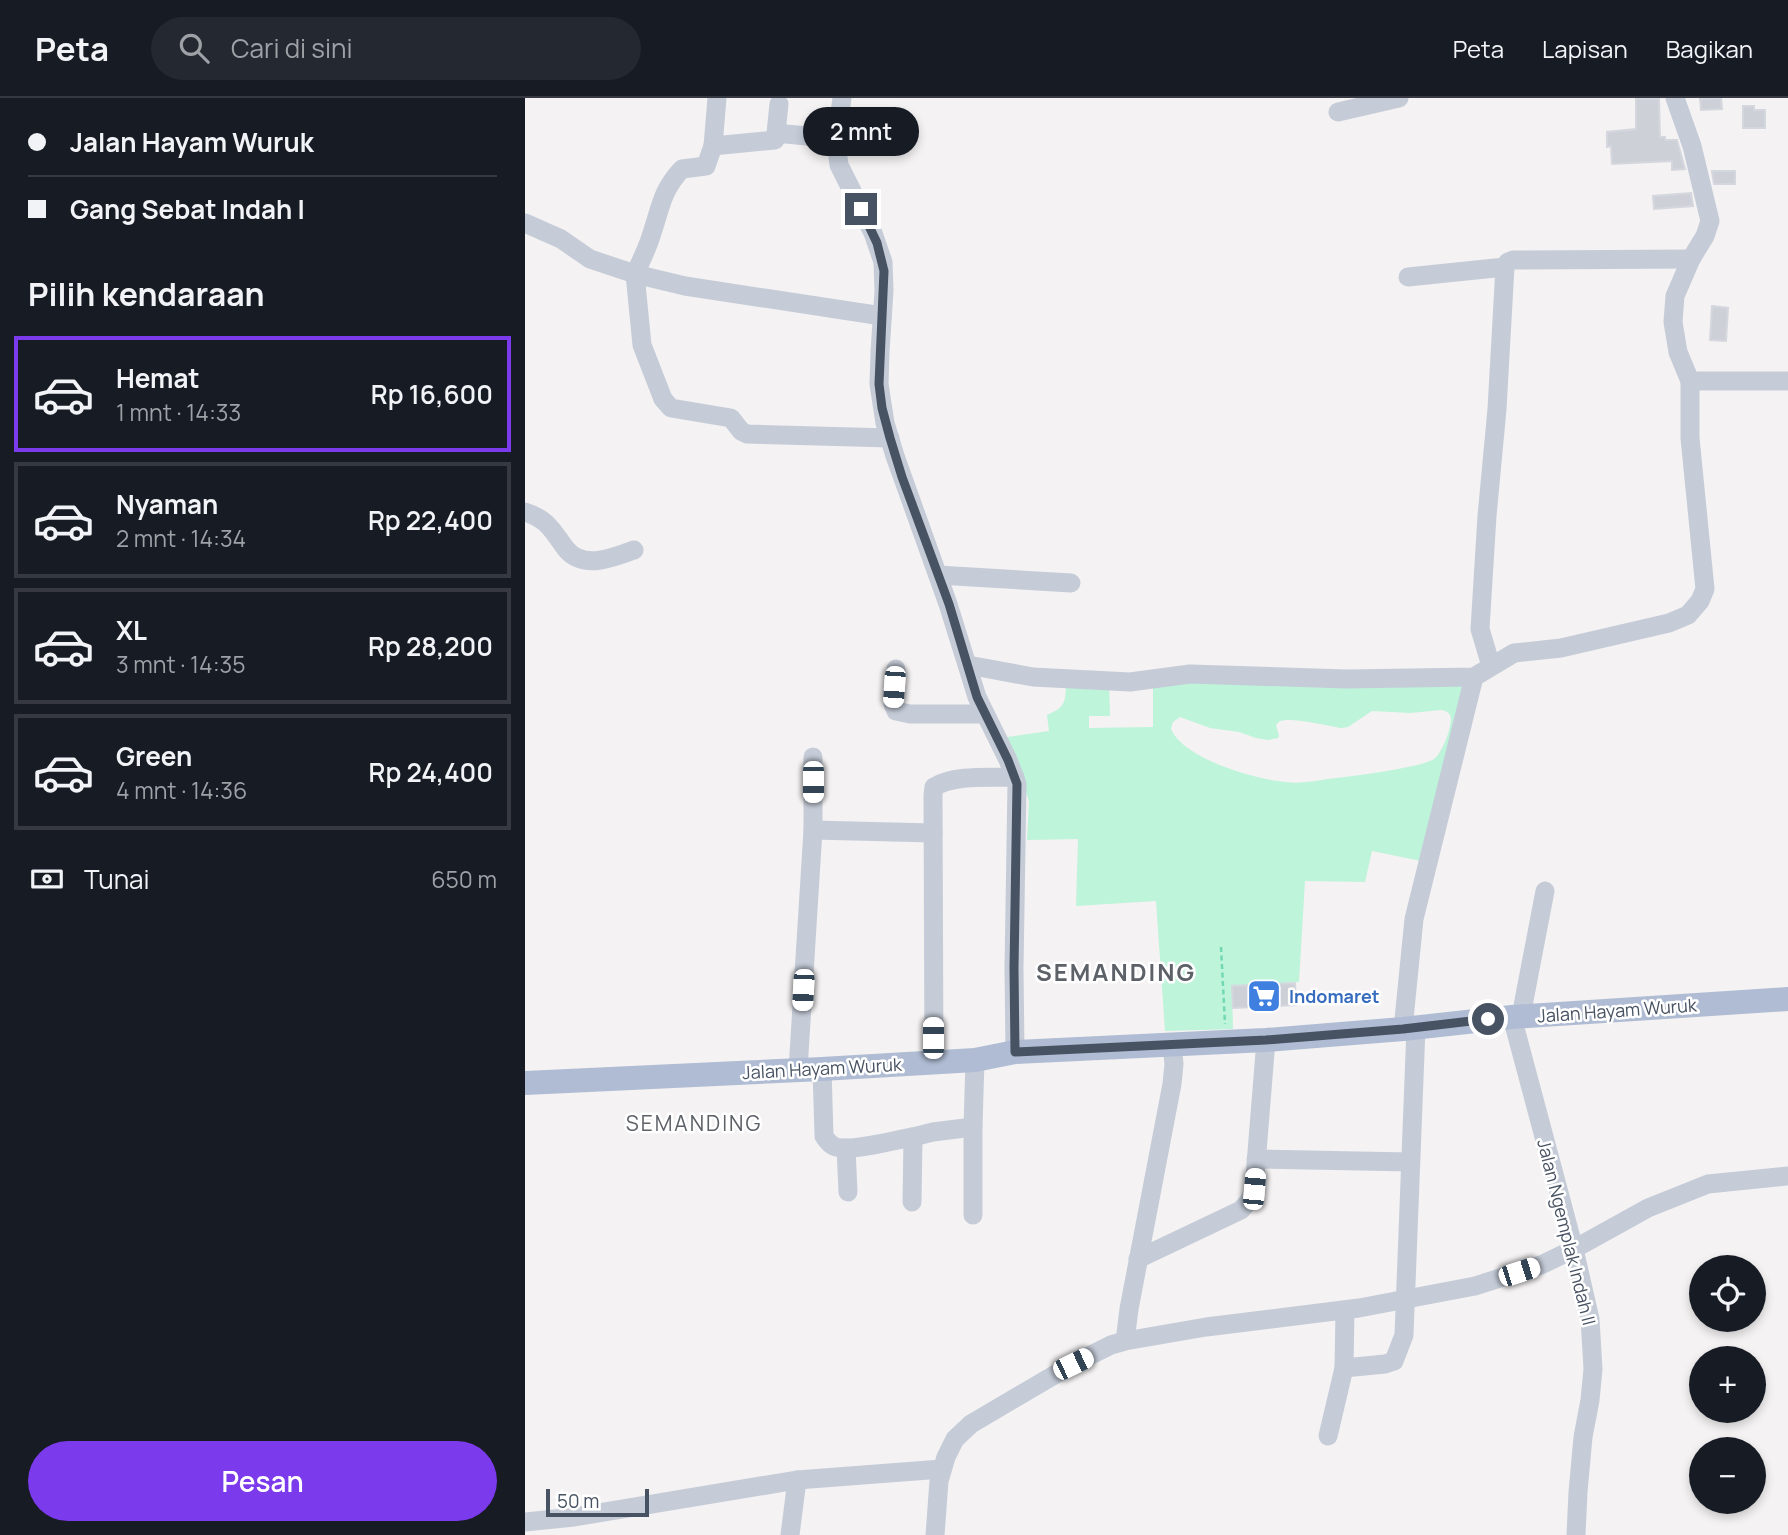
<!DOCTYPE html>
<html lang="id">
<meta charset="utf-8">
<style>
body{margin:0;font-family:Manrope,sans-serif;background:#242831;color:#f1f3f6;height:100vh;display:flex;flex-direction:column;font-size:26px;white-space:nowrap}
*{box-sizing:border-box;margin:0}
p{font-size:23px;color:#9ea1a6}
.icon{flex:none;width:38px;height:38px;fill:none;stroke:currentColor;stroke-width:2;stroke-linecap:round;stroke-linejoin:round}
.map{position:relative;flex:1;overflow:hidden}
.panel{display:flex;flex-direction:column;background:#171b24;width:525px}
.panel>*{flex:none}
.guide{display:grid;align-content:center;height:154px;padding:0 28px;background:#171b24}
.fabs{position:absolute;left:1164px;top:1157px;display:grid;gap:14px}
.fabs a{display:grid;place-items:center;width:77px;height:77px;border-radius:50%;background:#171b24;box-shadow:0 4px 10px #0003;font-size:35px}
.scale{position:absolute;left:21px;bottom:18px;width:103px;box-sizing:border-box;padding-left:7px;border:4px solid #475262;border-top:0;font-size:19px;line-height:24px;white-space:nowrap;color:#475262;-webkit-text-stroke:5px #fff;paint-order:stroke}
.end{position:absolute;width:32px;height:32px;margin:-16px;border:9px solid #475262;background:#fff;box-shadow:0 0 0 4px #fff}
.from{border-radius:50%}
.bubble{position:absolute;height:49px;border-radius:24px;background:#171b24;box-shadow:0 4px 10px #0003;font-size:23px;font-weight:600;line-height:49px;text-align:center}
.car{position:absolute;width:21px;height:42px;margin:-21px -10px;border-radius:9px;box-shadow:0 0 5px 2px #0007;background:linear-gradient(#fff 24%,#345 0 40%,#fff 0 76%,#345 0 86%,#fff 0)}
.guide b{display:flex;align-items:center;gap:24px;height:66px;font-size:26px}
.guide b+b{border-top:2px solid #363941}
.guide i{width:18px;height:18px;background:#f1f3f6}
ul{padding:0;list-style:none}
li{display:flex;align-items:center;gap:21px;height:116px;margin:0 14px 10px;padding:0 14px;border:4px solid #363941;border-radius:0px}
li div{flex:1}
li b{display:block;font-size:26px}
li em{font-style:normal;font-weight:600}
li.current{border-color:#7c3aed}
li>.icon{width:63px;height:63px;stroke-width:1.5}
h2{padding:0 28px;font-size:32px;line-height:84px}
.pay{display:flex;align-items:center;gap:18px;height:77px;padding:0 28px;font-size:26px}
.pay p{margin-inline-start:auto}
.cta{display:flex;gap:14px;margin-top:auto;padding:14px 28px}
.cta a{flex:1;height:80px;border-radius:42px;background:#7c3aed;color:#fff;font-size:28px;font-weight:600;line-height:80px;text-align:center}
header{display:flex;align-items:center;gap:42px;box-sizing:border-box;height:98px;padding:0 35px;background:#171b24;border-bottom:2px solid #363941}
header strong{font-size:33px}
nav{display:flex;gap:38px;margin-inline-start:auto;font-size:24px}
.search{width:490px;height:63px;background:#242831;display:flex;align-items:center;gap:18px;box-sizing:border-box;padding:0 24px;border-radius:38px;color:#9ea1a6;font-size:26px}
main{display:flex;flex:1;min-height:0}
.map>svg:first-child{display:block}
.green{fill:#bef4da;fill-rule:evenodd}
.building{fill:#ced0d8;stroke:#d5d7de;stroke-width:2}
.lines{fill:none;stroke-linecap:round;stroke-linejoin:round}
.path{stroke:#72d7b3;stroke-width:2.5;stroke-dasharray:5 3.5;stroke-linecap:butt}
.minor{stroke:#c5ccd8;stroke-width:19}
.major{stroke:#afbcd3;stroke-width:24}
.route{stroke:#475262;stroke-width:9}
.labels{text-anchor:middle;dominant-baseline:central;stroke-width:5;stroke-linejoin:round;paint-order:stroke}
.shop-label{font-size:18px;font-weight:bold;fill:#366cbe;stroke:#fff;text-anchor:start}
.street-label{font-size:18px;fill:#475262;stroke:#fff}
.quarter-label{font-size:21px;letter-spacing:2px;fill:#5d6168;stroke:#fff}
.district-label{font-size:24px;font-weight:bold;letter-spacing:2px;fill:#5d6168;stroke:#fff}
</style>
<header>
<strong>Peta</strong>
<div class="search"><svg class="icon" aria-label="search" viewBox="0 0 24 24"><circle cx="10" cy="10" r="6"/><path d="M15 15l6 6"/></svg>Cari di sini</div>
<nav><a>Peta</a><a>Lapisan</a><a>Bagikan</a></nav>
</header>
<main>
<section class="panel">
<div class="guide">
<b><i class="from"></i>Jalan Hayam Wuruk</b>
<b><i></i>Gang Sebat Indah I</b>
</div>
<h2>Pilih kendaraan</h2>
<ul>
<li class="current"><svg class="icon" aria-label="car" viewBox="0 0 24 24"><path d="M5 17H2v-5l4-1 3-4h7l3 4 3 1v5h-3M9 17h6M6 11h13"/><circle cx="7" cy="17" r="2"/><circle cx="17" cy="17" r="2"/></svg><div><b>Hemat</b><p>1 mnt · 14:33</p></div><em>Rp 16,600</em></li>
<li><svg class="icon" aria-label="car" viewBox="0 0 24 24"><path d="M5 17H2v-5l4-1 3-4h7l3 4 3 1v5h-3M9 17h6M6 11h13"/><circle cx="7" cy="17" r="2"/><circle cx="17" cy="17" r="2"/></svg><div><b>Nyaman</b><p>2 mnt · 14:34</p></div><em>Rp 22,400</em></li>
<li><svg class="icon" aria-label="car" viewBox="0 0 24 24"><path d="M5 17H2v-5l4-1 3-4h7l3 4 3 1v5h-3M9 17h6M6 11h13"/><circle cx="7" cy="17" r="2"/><circle cx="17" cy="17" r="2"/></svg><div><b>XL</b><p>3 mnt · 14:35</p></div><em>Rp 28,200</em></li>
<li><svg class="icon" aria-label="car" viewBox="0 0 24 24"><path d="M5 17H2v-5l4-1 3-4h7l3 4 3 1v5h-3M9 17h6M6 11h13"/><circle cx="7" cy="17" r="2"/><circle cx="17" cy="17" r="2"/></svg><div><b>Green</b><p>4 mnt · 14:36</p></div><em>Rp 24,400</em></li>
</ul>
<div class="pay"><svg class="icon" aria-label="cash" viewBox="0 0 24 24"><path d="M3 7h18v10H3z"/><circle cx="12" cy="12" r="2"/></svg>Tunai<p>650 m</p></div>
<div class="cta"><a>Pesan</a></div>
</section>
<div class="map">
<svg width="1263" height="1437" viewBox="0 0 1263 1437">
<rect width="100%" height="100%" fill="#f4f2f2"/>
<path class="green" d="M941 583 896 763 847 753 840 784 780 783 774 884 707 888 708 931 640 933 631 803 551 808 553 741 502 742 504 703 482 639 524 633 522 617C538 610 540 607 541 589L584 584 585 618H564V630L628 629V584ZM916 612C920 613 923 613 925 617 929 625 917 656 909 661 900 666 888 668 878 670 853 675 828 678 803 681 789 683 775 686 760 684 729 681 659 661 646 631L648 624 655 619 685 630 714 634 731 640 743 642 753 640 754 638 751 627C753 625 754 623 756 623 765 619 805 628 816 630L823 629 847 613 885 615Z"/>
<g class="building">
<polygon points="1196,0 1197,11 1176,12 1175,1"/>
<polygon points="1111,1 1134,1 1135,39 1140,39 1140,42 1152,42 1160,71 1147,72 1147,63 1087,66 1086,48 1082,49 1082,34 1111,31"/>
<polygon points="1218,8 1229,8 1229,12 1240,12 1240,30 1218,30"/>
<polygon points="1187,73 1210,73 1210,86 1189,86"/>
<polygon points="1166,95 1168,108 1129,111 1128,98"/>
<polygon points="1187,208 1203,210 1201,243 1185,242"/>
<polygon points="770,885 771,907 708,910 707,888"/>
</g>
<g class="lines">
<polyline class="path" points="696,849 700,926"/>
<g class="minor">
<path d="M317 0C314 23 310 44 314 67L348 135 358 164 359 193 355 254 354 286 360 325 370 358 423 506 452 599 483 662 492 686 489 870 490 954"/>
<polyline points="1150,0 1167,48 1185,123 1180,138 1166,161 1150,198 1148,224 1153,254 1165,283"/>
<polyline points="813,14 874,0"/>
<polyline points="251,35 254,6"/>
<polyline points="188,48 192,0"/>
<path d="M0 125 36 141 65 161 110 176C116 163 123 149 127 135 136 108 137 92 157 71L181 68 188 48 250 42 251 35 312 41"/>
<polyline points="883,179 980,169"/>
<polyline points="357,218 160,188 110,176 117,247 138,301 146,310 206,320 216,333 222,336 365,340"/>
<path d="M0 414C23 421 28 434 41 451 58 472 88 460 109 452"/>
<polyline points="413,477 546,485"/>
<polyline points="443,567 508,579 605,584 665,576 821,581 949,579 989,555 1036,550 1144,525 1163,517 1175,503 1180,491 1165,340 1165,283 1263,283"/>
<polyline points="966,568 955,531 962,418 972,311 980,169 983,164 988,162 1166,161"/>
<polyline points="371,571 368,606 371,613 385,616 459,616"/>
<polyline points="288,732 408,735"/>
<polyline points="996,918 1020,793"/>
<polyline points="987,919 1049,1151 1065,1221 1068,1271 1065,1302 1058,1339 1053,1394 1051,1437"/>
<polyline points="878,931 889,821 949,579"/>
<path d="M409 964 408 697 409 689C430 676 466 680 490 679"/>
<path d="M297 971 299 1038C302 1043 305 1047 311 1049 328 1054 369 1042 388 1039"/>
<polyline points="273,972 288,732 288,659"/>
<polyline points="321,1050 323,1094"/>
<polyline points="731,1061 885,1064"/>
<polyline points="387,1104 388,1039 408,1034 448,1029"/>
<polyline points="448,1117 448,1029 450,962"/>
<polyline points="613,1161 716,1112 724,1103 729,1091 741,942"/>
<polyline points="600,1243 604,1211 647,986 649,966 647,946"/>
<polyline points="819,1270 860,1266 869,1263 879,1237 891,930"/>
<polyline points="803,1338 819,1270 820,1212"/>
<polyline points="0,1424 49,1419 272,1382 417,1371"/>
<polyline points="265,1437 272,1382"/>
<polyline points="410,1437 414,1383 421,1359 430,1341 446,1326 548,1266 586,1247 600,1243 681,1229 834,1210 950,1188 1016,1167 1049,1151 1123,1110 1183,1086 1263,1078"/>
</g>
<polyline class="major" points="0,985 297,971 450,962 490,954 741,942 878,931 987,919 1263,901"/>
</g>
<g class="lines">
<polyline class="route" points="336,111 352,145 359,173 354,286 357,310 365,340 377,379 424,506 452,599 483,662 492,686 489,870 490,954 741,942 878,931 963,921"/>
</g>
<defs>
<g id="supermarket-square" transform="scale(1.75)"><rect x="-9" y="-9" width="18" height="18" rx="4" fill="#3f7fe0" stroke="#fff"/><path d="M-6-5.5h2.5l.6 2H6L4.5 2H-2.5L-4.4-4H-6ZM-1.5 3.2a1.3 1.3 0 1 0 .1 0ZM3 3.2a1.3 1.3 0 1 0 .1 0Z" fill="#fff"/></g>
</defs>
<g fill-rule="evenodd">
<use href="#supermarket-square" x="739" y="898"/>
</g>
<g class="labels">
<g class="shop-label">
<text x="764" y="898">Indomaret</text>
</g>
<g class="street-label">
<text transform="translate(1092 912) rotate(-4)">Jalan Hayam Wuruk</text>
<text transform="translate(297 970) rotate(-3)">Jalan Hayam Wuruk</text>
<text transform="translate(1042 1134) rotate(76)">Jalan Ngemplak Indah II</text>
</g>
<g class="quarter-label">
<text x="169" y="1025">SEMANDING</text>
</g>
<g class="district-label">
<text x="591" y="873">SEMANDING</text>
</g>
</g>
</svg>
<div class="fabs">
<a><svg class="icon" aria-label="locate" viewBox="0 0 24 24"><circle cx="12" cy="12" r="6"/><path d="M12 2v4M12 18v4M2 12h4M18 12h4"/></svg></a>
<a>+</a>
<a>−</a>
</div>
<div class="scale">50 m</div>
<i class="end from" style="left:963px;top:921px"></i>
<i class="end" style="left:336px;top:111px"></i>
<div class="bubble" style="left:278px;top:9px;width:116px">2 mnt</div>
<i class="car" style="left:369px;top:589px;rotate:184deg"></i>
<i class="car" style="left:288px;top:684px;rotate:180deg"></i>
<i class="car" style="left:278px;top:892px;rotate:183deg"></i>
<i class="car" style="left:408px;top:940px;rotate:0deg"></i>
<i class="car" style="left:729px;top:1091px;rotate:5deg"></i>
<i class="car" style="left:994px;top:1174px;rotate:72deg"></i>
<i class="car" style="left:548px;top:1266px;rotate:64deg"></i>
</div>
</main>
